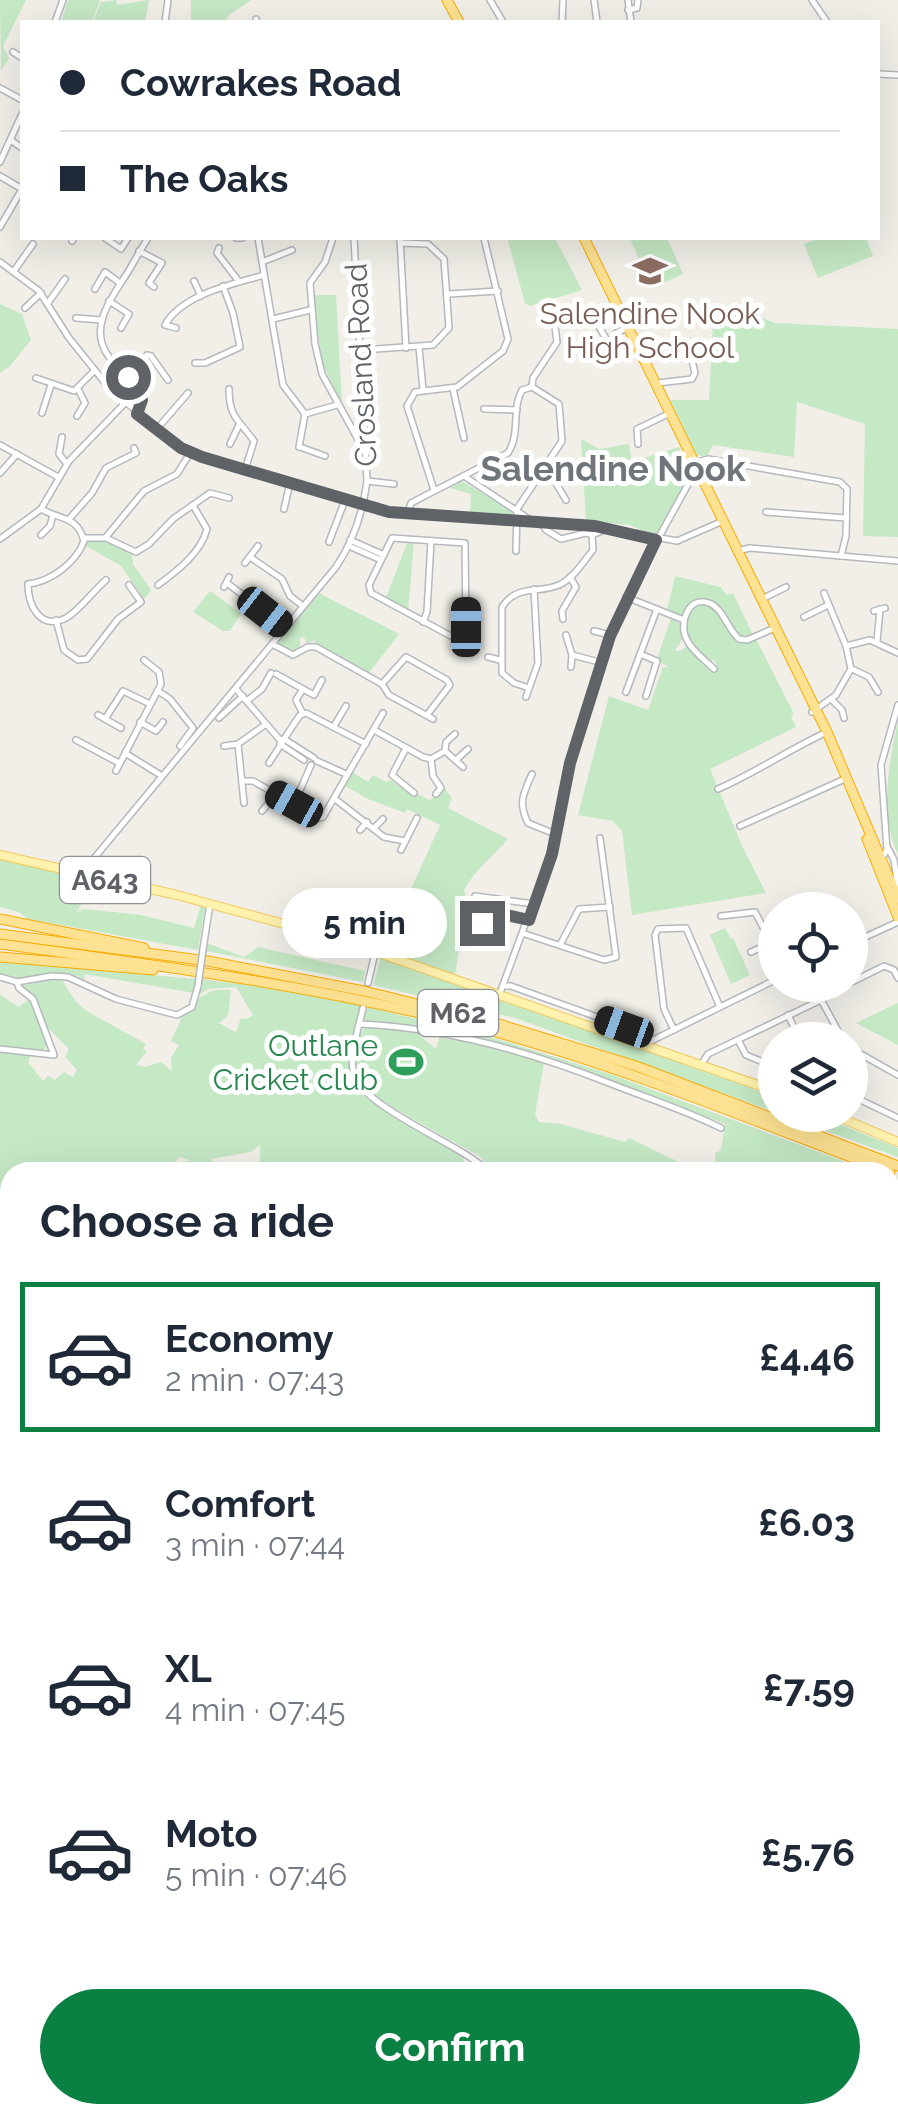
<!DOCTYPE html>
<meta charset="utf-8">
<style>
body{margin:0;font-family:Raleway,sans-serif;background:#f6f6f7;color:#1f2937;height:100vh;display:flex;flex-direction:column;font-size:38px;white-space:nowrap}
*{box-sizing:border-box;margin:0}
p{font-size:32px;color:#747a83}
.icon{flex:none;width:55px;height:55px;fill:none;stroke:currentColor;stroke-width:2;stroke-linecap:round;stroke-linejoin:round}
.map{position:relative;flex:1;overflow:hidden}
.sheet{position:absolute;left:0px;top:1162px;width:900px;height:962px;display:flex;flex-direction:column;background:#fff;border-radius:30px 30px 0 0;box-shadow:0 10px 40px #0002}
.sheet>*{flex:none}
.hud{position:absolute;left:20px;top:20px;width:860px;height:220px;border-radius:0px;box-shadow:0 10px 40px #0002;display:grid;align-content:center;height:220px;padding:0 40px;background:#fff}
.controls{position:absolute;left:758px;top:892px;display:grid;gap:20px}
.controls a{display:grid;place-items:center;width:110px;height:110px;border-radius:50%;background:#fff;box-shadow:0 10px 40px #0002;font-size:50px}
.end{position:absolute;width:45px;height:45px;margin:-22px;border:12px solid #5f6368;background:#fff;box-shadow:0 0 0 5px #fff}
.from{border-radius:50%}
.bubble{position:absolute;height:70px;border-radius:35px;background:#fff;box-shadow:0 10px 40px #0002;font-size:32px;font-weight:700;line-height:70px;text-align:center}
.car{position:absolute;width:30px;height:60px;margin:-30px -15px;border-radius:12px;box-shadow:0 0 8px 2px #0007;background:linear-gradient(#222 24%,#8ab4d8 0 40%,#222 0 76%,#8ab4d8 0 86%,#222 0)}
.hud b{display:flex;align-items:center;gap:35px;height:95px;font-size:38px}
.hud b+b{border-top:2px solid #e0e1e3}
.hud i{width:25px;height:25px;background:#1f2937}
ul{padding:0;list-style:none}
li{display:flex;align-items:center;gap:30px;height:150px;margin:0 20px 15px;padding:0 20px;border:5px solid transparent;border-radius:0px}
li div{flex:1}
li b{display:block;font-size:38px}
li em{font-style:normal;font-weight:700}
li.active{border-color:#0b8043}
li>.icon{width:90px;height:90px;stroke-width:1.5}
h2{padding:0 40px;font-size:45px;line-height:120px}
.button{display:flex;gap:20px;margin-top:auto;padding:20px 40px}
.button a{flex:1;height:115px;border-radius:60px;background:#0b8043;color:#fff;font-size:40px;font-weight:700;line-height:115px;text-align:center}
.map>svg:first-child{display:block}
.green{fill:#c5e8c5}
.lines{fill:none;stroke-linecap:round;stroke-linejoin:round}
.stream{stroke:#aadaff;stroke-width:2.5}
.minor-casing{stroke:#b5b8bc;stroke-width:8}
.major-casing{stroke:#f2c960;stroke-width:10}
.highway-casing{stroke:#f9ab00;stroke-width:11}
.minor{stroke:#fff;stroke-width:5}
.major{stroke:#fff2af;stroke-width:8}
.highway{stroke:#fde293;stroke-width:9}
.minor-bridge-casing{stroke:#b5b8bc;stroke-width:8;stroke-linecap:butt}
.minor-bridge{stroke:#fff;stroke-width:5}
.route{stroke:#5f6368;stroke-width:12}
.labels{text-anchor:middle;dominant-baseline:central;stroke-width:10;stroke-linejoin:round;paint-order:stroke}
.shield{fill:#fff;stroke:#8f9295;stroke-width:2.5}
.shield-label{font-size:28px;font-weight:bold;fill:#5f6368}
.education-label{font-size:30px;fill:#785e54;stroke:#fff}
.street-label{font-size:30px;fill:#5f6368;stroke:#fff}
.leisure-label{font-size:30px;fill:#27864d;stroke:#fff;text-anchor:end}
.quarter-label{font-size:35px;font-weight:bold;fill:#70757a;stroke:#fff}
</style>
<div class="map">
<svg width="898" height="2124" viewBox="0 0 898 2124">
<rect width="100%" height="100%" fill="#f1efe8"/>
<g class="green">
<polygon points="0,0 26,0 3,46 9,58 1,71"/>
<polygon points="68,0 100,0 92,22 61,22"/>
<polygon points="116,0 117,5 149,0 145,22 93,22 101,2"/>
<polygon points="191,0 251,0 229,15 225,22 191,22"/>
<polygon points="510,238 555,238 582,290 530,306 525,303 508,241"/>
<polygon points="667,238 683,274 652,288 630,239"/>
<polygon points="820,238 866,238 873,256 818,278 804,244"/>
<polygon points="313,295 336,295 342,405 322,362"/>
<polygon points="743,302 763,318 775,323 898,329 898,537 863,536 865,424 797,402 794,457 713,445 707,456 697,455 670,400 709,400 713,324 710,320"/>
<polygon points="0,304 22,314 31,340 10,366 0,373"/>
<polygon points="581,439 599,449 629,444 632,462 679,447 691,472 655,536 630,525 586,521"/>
<polygon points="462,481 512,511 512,516 470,515 471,494 450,488"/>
<polygon points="97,540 122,547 132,554 133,564 151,590 144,599 121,566 86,546 87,541"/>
<polygon points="408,541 414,542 408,611 385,600"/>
<polygon points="675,576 720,587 727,595 733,593 753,635 738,636 719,606 706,599 693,602 681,616 667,611"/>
<polygon points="210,591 241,613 230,631 223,631 193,612"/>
<polygon points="317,592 399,634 368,674 315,644 315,640 307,644 304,637 300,638 300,649 292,652 278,644"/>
<path d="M705 604 716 609 736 642 746 644 756 639 794 714 791 717 796 727 710 769 743 848 766 893 632 915 622 831 613 821 578 815 609 696 648 710 663 667 670 668 661 663 658 656 671 618 681 624 682 640 675 650 678 652 688 646 712 670 717 665 713 660 707 661C692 645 680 632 691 609Z"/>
<path d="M898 722V854C879 819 889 759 898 722Z"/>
<path d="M352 772 368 782 373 775 386 782 390 780 414 796 418 794 430 800 445 789 452 798 448 808 508 839C494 855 473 872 464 890L467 902 455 974 383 951 440 825 407 809 405 813 368 799 345 786Z"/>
<polygon points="0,860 96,881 76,913 84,909 141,915 194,928 201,905 205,907 198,950 28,919 19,912 0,907"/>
<polygon points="725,928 731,939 733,938 750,975 731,984 710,935"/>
<polygon points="207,943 244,957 258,947 365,971 363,982 206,951"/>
<polygon points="381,957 717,1074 775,1098 775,1112 515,1018 373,985"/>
<path d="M0 962 196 979 194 993 84 974 85 980C57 962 28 988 0 974Z"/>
<path d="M57 979 62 980 76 1002 85 1010 146 1044 143 1049 147 1051 136 1065 145 1067 161 1062 172 1071 171 1058 179 1045 171 1041C174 1032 180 1026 181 1017L195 1008 199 998 214 990H231L228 1016 219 1023 236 1032 241 1018 246 1019 253 1015 236 987 209 989 200 994 201 979 272 988 360 1005C363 1024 348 1052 351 1073 357 1104 437 1139 464 1154L463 1172H242L246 1169 256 1168 260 1160V1145L251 1152 211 1159 217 1169 229 1172H174L179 1162 191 1161 179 1157 171 1172H10V1354H0V1050L31 1054 28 1062 43 1081 48 1076 55 1080 64 1072 73 1077 77 1070 65 1057 69 1049 44 1024 34 997 20 986Z"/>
<polygon points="0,995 19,1007 30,998 49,1045 42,1051 0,1047"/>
<polygon points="898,1003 898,1045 856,1023"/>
<polygon points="368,1007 497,1039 610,1074 872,1172 710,1172 715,1170 715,1153 721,1150 725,1124 555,1060 549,1061 456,1032 366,1022 364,1017"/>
<polygon points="365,1027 432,1033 420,1036 436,1049 440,1034 444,1039 472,1041 544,1063 535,1114 539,1122 561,1124 625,1142 629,1138 699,1172 492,1172 481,1157 368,1094 355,1072 355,1058 358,1038"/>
<polygon points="782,1115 817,1115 898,1148 898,1157"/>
<polygon points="890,1179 898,1182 898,1395 890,1418"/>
<polygon points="10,1359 10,1663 0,1652 0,1360"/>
<polygon points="890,1441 898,1444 898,1523 890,1527"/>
<polygon points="10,1755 10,2115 54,2115 17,2124 0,2124 0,1760"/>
<path d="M167 2115H214L219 2124H35C62 2119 90 2115 118 2116 135 2116 150 2118 167 2115Z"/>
</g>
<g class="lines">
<g class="stream">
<polyline points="0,1276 8,1286 10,1305"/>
<polyline points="890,1783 898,1779"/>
<polyline points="177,2124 180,2115"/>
</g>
<g class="minor-casing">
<g id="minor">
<polyline points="490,0 503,22"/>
<polyline points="594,0 597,22"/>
<polyline points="628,0 631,22"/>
<polyline points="812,0 827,22"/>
<polyline points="628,10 637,8 638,0"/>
<polyline points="256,19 257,22"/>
<polyline points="55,22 63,0"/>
<polyline points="165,22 168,0"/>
<polyline points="562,22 563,0"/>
<polyline points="13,52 22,58"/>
<polyline points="878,74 898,75"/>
<polyline points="0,88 22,100"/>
<polyline points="12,141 22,148"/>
<polyline points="0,162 22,114"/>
<polyline points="0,176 22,189"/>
<polyline points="0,227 22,189"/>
<polyline points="105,238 121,249 128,238"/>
<polyline points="236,238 242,238"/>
<polyline points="258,238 283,385 305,414 337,405"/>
<polyline points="333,238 325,262 310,283 315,344 322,374 366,454"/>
<polyline points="400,238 406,348"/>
<polyline points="72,241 74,238"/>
<polyline points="219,248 217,253 237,279"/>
<polyline points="139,251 162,263 149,283 154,287"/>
<polyline points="0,262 39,291 69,338 110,389 181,448 201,457 363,506 407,515 595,526 677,541 723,521"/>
<polyline points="262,262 292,250"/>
<polyline points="14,271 33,244"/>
<polyline points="194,281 201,296"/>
<polyline points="95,289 105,272 120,283"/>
<polyline points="449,294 498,291"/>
<polyline points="109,301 129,314 121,328"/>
<polyline points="48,303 65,279"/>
<polyline points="25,308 41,293"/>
<polyline points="76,318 102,320"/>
<polyline points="273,319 310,310"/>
<polyline points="598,325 608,342 615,342"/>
<path d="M176 328 165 325C182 294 234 284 264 275"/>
<polyline points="616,346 616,333 627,328"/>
<polyline points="680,346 696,343"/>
<polyline points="419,347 423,390"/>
<polyline points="361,350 433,345 449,328 444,259 428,244 400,243"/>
<polyline points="195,363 205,363 240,347 233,313 223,286"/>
<polyline points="128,377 147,355 151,356 168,380"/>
<polyline points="36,378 74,391 94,371"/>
<polyline points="658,383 692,379 695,373 688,344"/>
<polyline points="532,387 533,378 557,342 554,319 544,321"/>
<path d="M229 389C229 418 239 420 254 441L245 470"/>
<polyline points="453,389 464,438"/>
<polyline points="484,409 517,410"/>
<polyline points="42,413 51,385"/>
<path d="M137 414 143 400C136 382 120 371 109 357 87 328 112 297 128 272 135 260 141 249 148 238"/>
<polyline points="77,416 85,403 78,389"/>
<polyline points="157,429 188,393"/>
<polyline points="62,437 59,454 67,464"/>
<polyline points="230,444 239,425"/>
<polyline points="638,444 637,429 668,414"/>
<polyline points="0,445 58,477"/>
<polyline points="299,447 305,414"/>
<polyline points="300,447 325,456"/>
<polyline points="694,463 708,459 840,482 847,489 846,536 841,556"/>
<polyline points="542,470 554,480 566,500"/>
<polyline points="0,473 17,454"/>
<polyline points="464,476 532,521"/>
<polyline points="367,481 394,484"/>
<polyline points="434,490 407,406 415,392 457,387 503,351 508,339 484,238"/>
<path d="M41 509C60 520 77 515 84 541 76 563 50 582 28 584 28 604 39 631 66 618 78 612 94 590 106 580"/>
<polyline points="284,509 290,483"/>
<polyline points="766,512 846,518"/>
<path d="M407 515 411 503 508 453C521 433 511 410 522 390L532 387"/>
<polyline points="70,518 92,493 106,468 136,453 134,448"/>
<polyline points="541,523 546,530 561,539 586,533 592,535 604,530"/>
<polyline points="41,535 50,526 53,515"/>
<polyline points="106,537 144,491 177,474 190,453"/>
<polyline points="84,538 106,538 136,552 149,544 173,519 210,493 229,498"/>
<polyline points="0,539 41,509 69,461 125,403"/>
<polyline points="350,540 384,555"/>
<polyline points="329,542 345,500"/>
<polyline points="349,546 381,560"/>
<polyline points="516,551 517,509 562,441 559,404 532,387"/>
<polyline points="737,551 750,548 898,561"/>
<polyline points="250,557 282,579 290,596 303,606"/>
<polyline points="245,563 258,546"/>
<polyline points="227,583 285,627"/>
<path d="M158 585C177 571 201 553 207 529L194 507"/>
<polyline points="224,587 229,577"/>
<polyline points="626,597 684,620"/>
<polyline points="762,599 786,587"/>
<polyline points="874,611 885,608"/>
<polyline points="804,617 828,605"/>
<polyline points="563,619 562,611 576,587 570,577"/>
<polyline points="56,620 64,650 78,660 87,659 118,619 141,602 129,585"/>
<polyline points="423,622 427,612 431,541"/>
<polyline points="594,631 610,635"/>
<polyline points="566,635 572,655 571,667"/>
<polyline points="877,641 880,609"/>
<polyline points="461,642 466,627 465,543 392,538 369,585 371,593 475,649"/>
<polyline points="272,644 293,655 308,647 316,647 382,684 389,695 433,719"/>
<polyline points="846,646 870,640 898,653"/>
<polyline points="640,654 657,661 646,696"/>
<polyline points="572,655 603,663"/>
<polyline points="488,657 500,660"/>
<path d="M714 669C705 660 692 651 687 640 678 625 688 595 709 603 723 608 728 630 739 639L747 640 775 628"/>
<polyline points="852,669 869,677 878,692"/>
<polyline points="276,674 303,689 296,700 303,714"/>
<polyline points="382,684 406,657 447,680 450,685 427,715"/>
<path d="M529 688 514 683 502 673V607C517 584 537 594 559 585 573 579 584 561 593 550L592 535"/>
<polyline points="236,689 280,740 284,739 300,715 306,713 366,744"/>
<polyline points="303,689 314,695 322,680"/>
<polyline points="158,691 170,699 193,728 180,746"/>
<polyline points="626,692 657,609"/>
<polyline points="526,697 538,663 534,589"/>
<polyline points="831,699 842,710 844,718"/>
<polyline points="248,700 262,689 271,673"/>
<polyline points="812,712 836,695 851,669 846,646 824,593"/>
<polyline points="98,715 121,728"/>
<polyline points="219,718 243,696"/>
<polyline points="105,719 123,691 150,704"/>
<polyline points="140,722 156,731 163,722"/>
<polyline points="334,726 346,706"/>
<polyline points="374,730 423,757 431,759 445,751 463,767"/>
<polyline points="284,739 314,758"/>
<polyline points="76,740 119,763"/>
<polyline points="280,744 304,760"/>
<polyline points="224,746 238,744"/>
<polyline points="406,748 392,775 414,793"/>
<polyline points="445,751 446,742 455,734"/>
<polyline points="125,753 162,776"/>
<polyline points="431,759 433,776 441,788 436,794"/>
<polyline points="456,760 468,749"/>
<polyline points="317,761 346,774"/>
<polyline points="269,763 282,743"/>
<polyline points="116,771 161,684 159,672 144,660"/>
<path d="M532 774C523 794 518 803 528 823L555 834"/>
<polyline points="242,781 253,781 319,818 323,817 383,713"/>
<path d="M718 789C757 772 788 750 827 732"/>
<polyline points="335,799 384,837 405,841"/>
<polyline points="244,803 238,744 266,724"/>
<polyline points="294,804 311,765"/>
<polyline points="262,811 276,794"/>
<polyline points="740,826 847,778"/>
<polyline points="374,828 383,819"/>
<polyline points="360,830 367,822"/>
<polyline points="888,848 894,860 898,888"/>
<polyline points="401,850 417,818"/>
<polyline points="882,858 887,850 881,765 898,705"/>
<path d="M81 874 336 567C353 542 363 511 367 481L354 238"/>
<polyline points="475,896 534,904"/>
<polyline points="721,916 755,912 775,950"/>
<polyline points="486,919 488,903"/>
<polyline points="525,934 604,960 616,957 600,838"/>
<path d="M486 938 479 935 486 919 499 921C510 912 516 916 529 919"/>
<polyline points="850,944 898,922"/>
<polyline points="560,945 579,909 610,907"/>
<polyline points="203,949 210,904"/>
<polyline points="751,952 771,943"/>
<polyline points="0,977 17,982 52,976 68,977 116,999 177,1015 192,1007 198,986"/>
<polyline points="368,983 375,953"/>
<polyline points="850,983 884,966 894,970 898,978"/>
<polyline points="813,985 843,1040"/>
<polyline points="504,986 511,986 625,1027 624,1036"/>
<polyline points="500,993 551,854 570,763 610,635 638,575 691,479"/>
<polyline points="819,997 845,985"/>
<path d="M363 1008C359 1027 350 1051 353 1070 359 1108 458 1141 489 1172"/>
<polyline points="788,1015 799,1038"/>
<path d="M360 1024C448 1028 532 1052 614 1085 650 1099 687 1111 721 1128"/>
<polyline points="674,1030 664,1009 655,935 658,929 686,928 720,1007"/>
<polyline points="738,1040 746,1055 775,1067"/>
<polyline points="645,1044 775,980"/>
<polyline points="850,1048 898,1075"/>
<polyline points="0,1049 54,1055 33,999 19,988 17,982"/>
<polyline points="701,1065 708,1054 821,1000"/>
<polyline points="850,1095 898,1118"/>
<polyline points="890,1529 898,1526"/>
<polyline points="0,1656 10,1664"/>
<polyline points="0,1754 10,1749"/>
<polyline points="231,2124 234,2115"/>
<polyline points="506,2124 513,2115"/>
</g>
</g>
<g class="major-casing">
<g id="major">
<polyline points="0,855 177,895 336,938 775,1091"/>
<polyline points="834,1115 898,1142"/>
<polyline points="601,2115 608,2124"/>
<polyline points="321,2124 326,2115"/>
</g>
</g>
<g class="highway-casing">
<g id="highway">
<polyline points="447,0 459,22"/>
<polyline points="584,238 827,732 898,899"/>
<polyline points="867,839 898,917"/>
<polyline points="0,919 144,948"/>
<polyline points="0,934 208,961 364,991 492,1022 636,1066 898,1166"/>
<path d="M0 944C164 966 327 987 488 1030 625 1067 757 1122 890 1172"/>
<polyline points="0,957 153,970"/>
</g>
</g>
<use href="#minor" class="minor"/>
<use href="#major" class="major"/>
<use href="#highway" class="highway"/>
<g class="minor-bridge-casing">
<polyline id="minor-bridge" points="198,986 203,949"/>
</g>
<use href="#minor-bridge" class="minor-bridge"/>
</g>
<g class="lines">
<polyline class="route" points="128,377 142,400 137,414 181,448 202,457 389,512 595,526 656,540 610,636 570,763 552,854 529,920 506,915 499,921 486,919 482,923"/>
</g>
<defs>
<g id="school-bare" transform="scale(2.7)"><path d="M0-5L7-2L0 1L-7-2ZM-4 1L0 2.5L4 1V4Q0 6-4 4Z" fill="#8d6e63" stroke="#fff" stroke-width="2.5" paint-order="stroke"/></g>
<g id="stadium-bare" transform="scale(2.7)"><path d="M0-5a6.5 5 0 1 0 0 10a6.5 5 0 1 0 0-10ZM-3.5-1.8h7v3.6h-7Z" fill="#2e9e5b" stroke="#fff" stroke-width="2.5" paint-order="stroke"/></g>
</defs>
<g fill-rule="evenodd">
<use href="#school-bare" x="650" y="271"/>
<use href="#stadium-bare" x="406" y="1062"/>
</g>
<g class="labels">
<g class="shield">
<rect x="60" y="857" width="90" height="46" rx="8"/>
<rect x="418" y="990" width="80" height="46" rx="8"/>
</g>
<g class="shield-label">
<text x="105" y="880">A643</text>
<text x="458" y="1013">M62</text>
</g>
<g class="education-label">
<text x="650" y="313">Salendine Nook<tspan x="650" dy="34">High School</tspan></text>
</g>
<g class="street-label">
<text transform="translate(361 365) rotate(-93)">Crosland Road</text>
</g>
<g class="leisure-label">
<text x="378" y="1045">Outlane<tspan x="378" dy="34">Cricket club</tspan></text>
</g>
<g class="quarter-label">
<text x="613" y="468">Salendine Nook</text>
</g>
</g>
</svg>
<div class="controls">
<a><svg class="icon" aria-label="locate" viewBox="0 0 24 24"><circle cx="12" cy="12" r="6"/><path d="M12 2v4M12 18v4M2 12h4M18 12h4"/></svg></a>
<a><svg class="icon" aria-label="layers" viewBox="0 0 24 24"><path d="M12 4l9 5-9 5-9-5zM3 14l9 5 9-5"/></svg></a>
</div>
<i class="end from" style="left:128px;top:377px"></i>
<i class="end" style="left:482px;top:923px"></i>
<div class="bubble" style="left:282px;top:888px;width:165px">5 min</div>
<i class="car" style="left:265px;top:612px;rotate:128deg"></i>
<i class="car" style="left:466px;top:627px;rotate:0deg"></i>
<i class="car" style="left:294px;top:804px;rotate:299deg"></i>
<i class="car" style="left:624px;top:1027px;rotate:290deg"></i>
<div class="hud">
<b><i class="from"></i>Cowrakes Road</b>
<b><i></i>The Oaks</b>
</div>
<section class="sheet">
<h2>Choose a ride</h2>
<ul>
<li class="active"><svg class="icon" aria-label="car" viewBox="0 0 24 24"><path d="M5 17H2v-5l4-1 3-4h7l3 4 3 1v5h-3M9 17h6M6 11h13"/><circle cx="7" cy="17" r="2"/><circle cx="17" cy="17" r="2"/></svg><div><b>Economy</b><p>2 min · 07:43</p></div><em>£4.46</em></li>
<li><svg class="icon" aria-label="car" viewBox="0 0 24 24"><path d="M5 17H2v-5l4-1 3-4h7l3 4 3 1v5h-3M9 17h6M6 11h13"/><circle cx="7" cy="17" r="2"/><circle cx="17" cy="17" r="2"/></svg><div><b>Comfort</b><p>3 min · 07:44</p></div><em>£6.03</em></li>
<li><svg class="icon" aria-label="car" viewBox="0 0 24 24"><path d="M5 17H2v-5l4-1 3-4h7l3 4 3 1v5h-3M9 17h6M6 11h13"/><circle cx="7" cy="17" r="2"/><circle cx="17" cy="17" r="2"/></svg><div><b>XL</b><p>4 min · 07:45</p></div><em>£7.59</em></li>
<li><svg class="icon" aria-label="car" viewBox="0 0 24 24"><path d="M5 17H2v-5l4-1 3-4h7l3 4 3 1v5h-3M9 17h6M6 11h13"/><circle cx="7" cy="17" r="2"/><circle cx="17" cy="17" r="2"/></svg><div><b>Moto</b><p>5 min · 07:46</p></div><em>£5.76</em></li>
</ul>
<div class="button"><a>Confirm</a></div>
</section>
</div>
